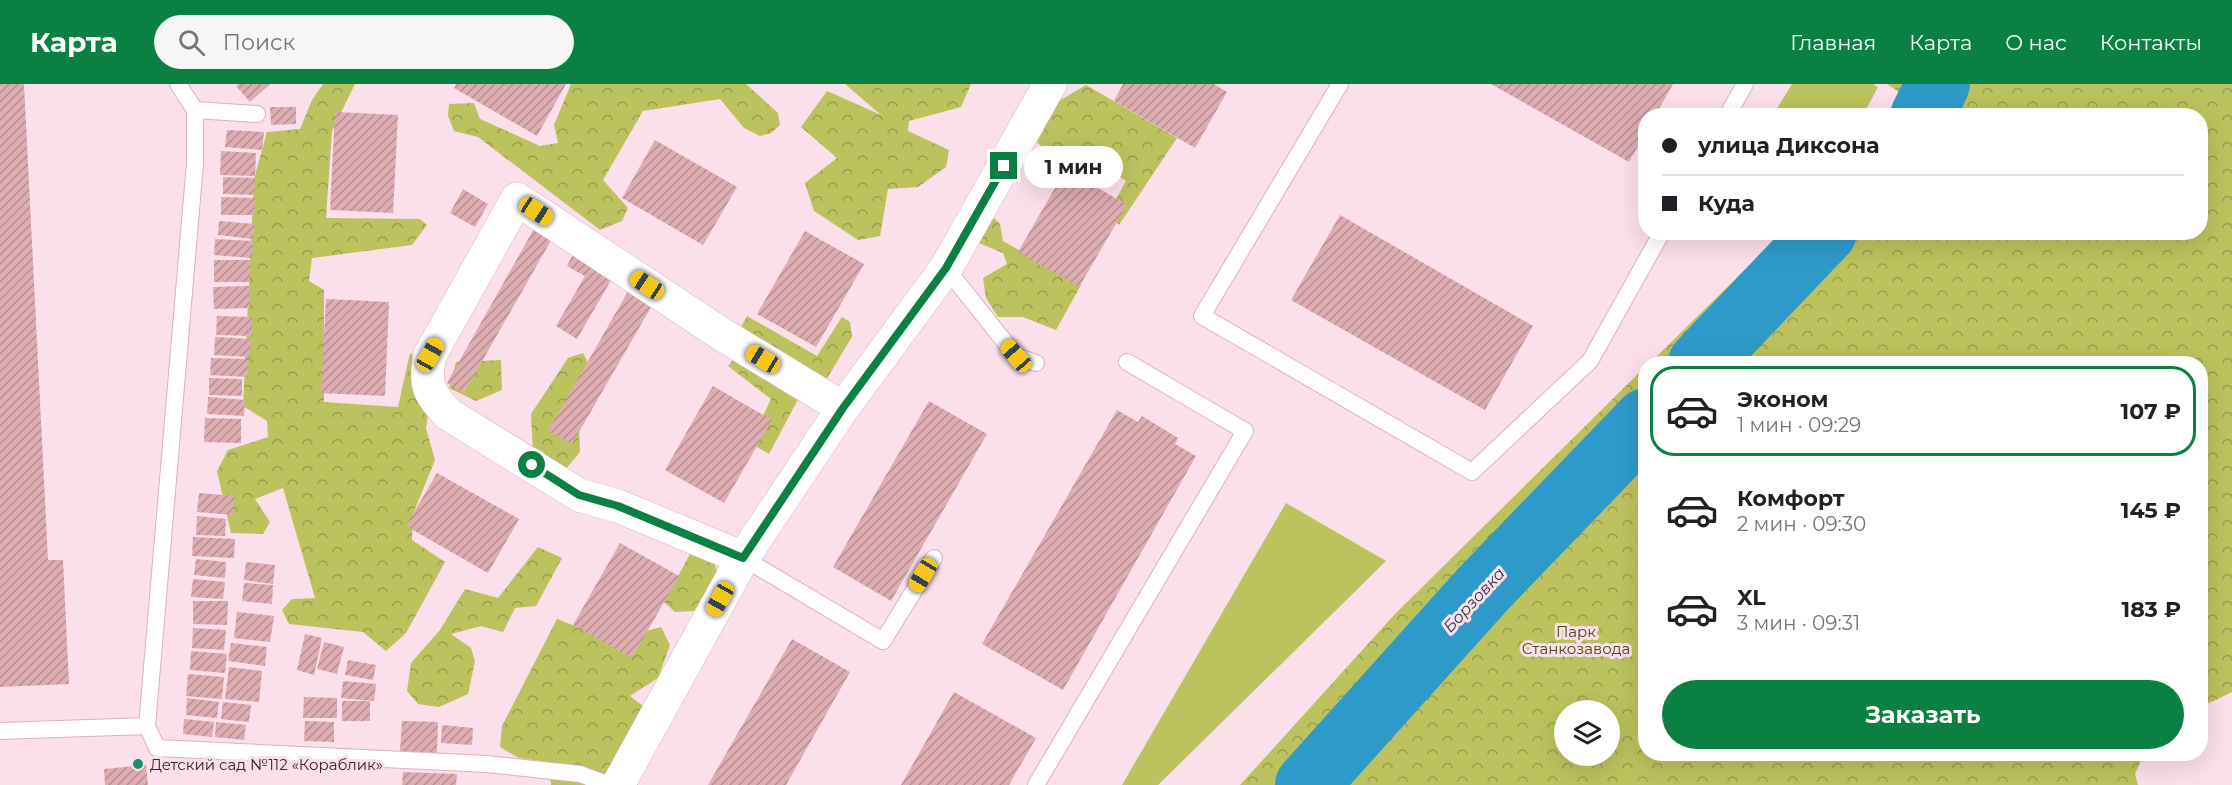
<!DOCTYPE html>
<html lang="ru">
<meta charset="utf-8">
<style>
body{margin:0;font-family:Montserrat,sans-serif;background:#f6f6f6;color:#202124;height:100vh;display:flex;flex-direction:column;font-size:22px;white-space:nowrap}
*{box-sizing:border-box;margin:0}
p{font-size:20px;color:#757577}
.icon{flex:none;width:33px;height:33px;fill:none;stroke:currentColor;stroke-width:2;stroke-linecap:round;stroke-linejoin:round}
.map{position:relative;flex:1;overflow:hidden}
.details{position:absolute;left:1638px;top:272px;width:570px;height:405px;display:flex;flex-direction:column;background:#fff;border-radius:24px;box-shadow:0 6px 24px #0002}
.details>*{flex:none}
.hud{position:absolute;left:1638px;top:24px;width:570px;height:132px;border-radius:24px;box-shadow:0 6px 24px #0002;display:grid;align-content:center;height:132px;padding:0 24px;background:#fff}
.buttons{position:absolute;left:1554px;top:616px;display:grid;gap:12px}
.buttons a{display:grid;place-items:center;width:66px;height:66px;border-radius:50%;background:#fff;box-shadow:0 6px 24px #0002;font-size:30px}
.end{position:absolute;width:27px;height:27px;margin:-14px;border:8px solid #0b8043;background:#fff;box-shadow:0 0 0 3px #fff}
.from{border-radius:50%}
.bubble{position:absolute;height:42px;border-radius:21px;background:#fff;box-shadow:0 6px 24px #0002;font-size:20px;font-weight:700;line-height:42px;text-align:center}
.car{position:absolute;width:18px;height:36px;margin:-18px -9px;border-radius:8px;box-shadow:0 0 4px 2px #0007;background:linear-gradient(#f5c518 24%,#345 0 40%,#f5c518 0 76%,#345 0 86%,#f5c518 0)}
.hud b{display:flex;align-items:center;gap:21px;height:57px;font-size:22px}
.hud b+b{border-top:2px solid #e0e0e0}
.hud i{width:15px;height:15px;background:#202124}
ul{padding:10px 0 0;list-style:none}
li{display:flex;align-items:center;gap:18px;height:90px;margin:0 12px 9px;padding:0 12px;border:3px solid transparent;border-radius:24px}
li div{flex:1}
li b{display:block;font-size:22px}
li em{font-style:normal;font-weight:700}
li.selected{border-color:#0b8043}
li>.icon{width:54px;height:54px;stroke-width:1.5}
.cta{display:flex;gap:12px;margin-top:auto;padding:12px 24px}
.cta a{flex:1;height:69px;border-radius:36px;background:#0b8043;color:#fff;font-size:24px;font-weight:700;line-height:69px;text-align:center}
header{display:flex;align-items:center;gap:36px;box-sizing:border-box;height:84px;padding:0 30px;background:#0b8043;color:#fff}
header strong{font-size:28px}
nav{display:flex;gap:33px;margin-inline-start:auto;font-size:21px}
.search{width:420px;height:54px;background:#f6f6f6;display:flex;align-items:center;gap:15px;box-sizing:border-box;padding:0 21px;border-radius:33px;color:#757577;font-size:22px}
.map>svg:first-child{display:block}
.green{fill:#bcc25d}
.forest{fill:url(#forest-crowns);fill-rule:evenodd}
.lines{fill:none;stroke-linecap:round;stroke-linejoin:round}
.river{stroke:#2e9ac9;stroke-width:64}
.building{fill:url(#building-hatch)}
.lane-casing{stroke:#ddb0c2;stroke-width:18}
.street-casing{stroke:#ddb0c2;stroke-width:34}
.lane{stroke:#fff;stroke-width:16}
.street{stroke:#fff;stroke-width:33}
.route{stroke:#0b8043;stroke-width:8}
.poi-dot{fill:#199074;stroke:#fbdfea;stroke-width:2}
.labels{text-anchor:middle;dominant-baseline:central;stroke-width:6;stroke-linejoin:round;paint-order:stroke}
.park-label{font-size:15px;fill:#474a18;stroke:#fbdfea}
.poi-label{font-size:15px;fill:#36252c;stroke:#fbdfea;text-anchor:start}
.water-label{font-size:16px;font-style:italic;fill:#203743;stroke:#fbdfea}
</style>
<header>
<strong>Карта</strong>
<div class="search"><svg class="icon" aria-label="search" viewBox="0 0 24 24"><circle cx="10" cy="10" r="6"/><path d="M15 15l6 6"/></svg>Поиск</div>
<nav><a>Главная</a><a>Карта</a><a>О нас</a><a>Контакты</a></nav>
</header>
<div class="map">
<svg width="2232" height="701" viewBox="0 0 2232 701">
<defs>
<pattern id="forest-crowns" width="20" height="18" patternUnits="userSpaceOnUse" patternTransform="scale(1.5)"><rect width="20" height="18" fill="#bcc25d"/><path d="M2 6a3 3 0 1 1 6 0M12 15a3 3 0 1 1 6 0" fill="none" stroke="#9a9d4d"/></pattern>
<pattern id="building-hatch" width="6" height="6" patternUnits="userSpaceOnUse" patternTransform="scale(1.5)"><rect width="6" height="6" fill="#deadb2"/><path d="M-1 1l2-2M0 6l6-6M5 7l2-2" fill="none" stroke="#b58d91"/></pattern>
</defs>
<rect width="100%" height="100%" fill="#fbdfea"/>
<g class="green">
<polygon points="1792,0 1873,0 1878,3 1863,31 1773,31"/>
<polygon points="1286,419 1386,477 1158,701 1122,701"/>
</g>
<g class="forest">
<polygon points="323,0 355,0 332,47 326,134 420,135 427,141 412,161 312,174 309,197 324,206 324,318 398,323 410,269 435,281 426,344 435,376 413,430 412,456 445,478 406,549 386,567 363,548 289,540 282,526 292,515 315,514 283,404 255,415 270,438 263,450 231,449 217,387 228,366 268,353 267,337 243,322 254,95 267,48 300,45 312,16"/>
<polygon points="571,0 746,0 778,29 780,41 771,49 760,52 744,44 720,15 643,27 603,96 628,124 622,137 600,146 478,53 454,47 448,32 449,20 474,19 480,35 540,62 558,59 554,41"/>
<polygon points="845,0 971,0 961,23 909,37 908,47 949,66 946,83 918,103 888,105 880,152 858,156 814,127 805,99 837,74 801,43 827,7 881,31"/>
<polygon points="1887,0 2232,0 2232,608 2201,623 2200,279 1650,279 1782,149 2200,148 2200,32 1888,31 1899,8"/>
<polygon points="1086,1 1177,54 1119,141 1108,129 1126,97 1071,62 1048,69 1037,58 1059,17"/>
<polygon points="990,130 1000,140 1003,157 1081,201 1056,246 1023,233 998,233 986,214 983,194 1007,180 1003,169 974,157"/>
<polygon points="747,232 817,272 842,233 850,238 852,253 826,296 741,243"/>
<polygon points="583,269 601,304 579,344 580,368 565,386 533,369 531,330 568,274"/>
<polygon points="736,272 803,306 769,370 750,359 771,315 728,282"/>
<polygon points="501,276 502,306 476,317 449,304 456,278"/>
<path d="M1645 283 1646 669H2144L2135 690 2138 701H1240L1395 530ZM1564 627H1610V672H1564Z"/>
<polygon points="709,460 717,488 694,527 675,528 664,518 690,470"/>
<polygon points="538,463 562,474 536,522 515,524 503,548 481,542 451,550 471,564 475,577 468,610 439,623 418,620 407,607 411,579 440,546 465,505 498,514"/>
<polygon points="557,535 634,565 646,547 661,543 670,561 658,594 630,612 643,622 623,701 551,701 548,678 519,674 500,663 502,642"/>
</g>
<g class="lines">
<g class="river">
<polyline points="1922,32 1938,0"/>
<polyline points="1700,279 1825,148"/>
<polyline points="1307,701 1484,504 1646,336"/>
</g>
</g>
<g class="building">
<polygon points="0,0 24,0 48,476 63,476 69,600 0,603"/>
<polygon points="239,0 270,0 250,18 236,2"/>
<polygon points="456,0 566,0 537,52 454,4"/>
<polygon points="1123,0 1214,0 1227,8 1195,64 1114,17"/>
<polygon points="1491,0 1673,0 1655,32 1646,32 1646,48 1629,78"/>
<polygon points="270,23 296,23 296,40 271,41"/>
<polygon points="335,28 398,31 393,129 330,126"/>
<polygon points="227,46 264,48 262,66 225,63"/>
<polygon points="655,56 737,103 703,161 622,114"/>
<polygon points="221,67 256,69 255,92 220,91"/>
<polygon points="1066,85 1127,121 1079,203 1018,168"/>
<polygon points="223,93 255,94 254,111 223,110"/>
<polygon points="463,105 488,120 475,143 450,129"/>
<polygon points="221,113 255,114 254,131 221,131"/>
<polygon points="1340,131 1533,242 1485,326 1291,216"/>
<polygon points="219,137 255,140 253,155 218,151"/>
<polygon points="535,143 553,153 464,309 447,299"/>
<polygon points="805,147 864,180 816,263 757,230"/>
<polygon points="215,155 253,157 252,174 214,171"/>
<polygon points="574,168 614,191 577,255 556,242 585,192 567,182"/>
<rect x="214" y="176" width="36" height="22"/>
<polygon points="249,202 250,224 214,225 213,203"/>
<polygon points="630,204 654,218 572,360 548,347"/>
<polygon points="326,215 389,218 385,312 321,309"/>
<polygon points="217,232 252,233 252,252 216,251"/>
<polygon points="215,253 251,255 250,273 214,271"/>
<polygon points="211,274 248,275 248,293 210,291"/>
<polygon points="209,294 242,295 242,312 209,311"/>
<polygon points="713,302 772,336 724,419 665,386"/>
<polygon points="208,313 245,316 244,332 207,330"/>
<polygon points="929,317 987,350 891,517 833,483"/>
<polygon points="1117,326 1138,338 1142,332 1178,354 1175,360 1196,372 1063,606 982,560"/>
<polygon points="205,334 241,335 241,359 204,358"/>
<polygon points="437,389 519,435 488,489 406,442"/>
<polygon points="199,409 235,412 233,431 197,428"/>
<polygon points="197,432 226,435 225,452 196,451"/>
<polygon points="193,453 235,455 234,474 192,472"/>
<polygon points="620,459 679,492 632,574 573,541"/>
<polygon points="196,475 226,478 225,494 194,491"/>
<polygon points="246,478 275,481 273,500 244,496"/>
<polygon points="193,495 225,498 223,515 191,513"/>
<polygon points="244,499 273,501 272,520 242,517"/>
<polygon points="193,517 228,517 227,541 193,540"/>
<polygon points="237,528 274,532 270,558 234,554"/>
<polygon points="193,544 226,546 224,566 192,564"/>
<polygon points="305,550 322,554 314,591 297,586"/>
<polygon points="792,555 850,588 786,701 708,701"/>
<polygon points="324,558 344,563 337,590 317,585"/>
<polygon points="231,559 267,563 265,582 228,577"/>
<polygon points="191,567 227,570 225,589 190,586"/>
<polygon points="348,576 376,581 373,596 345,591"/>
<polygon points="229,583 262,587 259,618 225,615"/>
<polygon points="188,590 224,593 222,615 186,612"/>
<polygon points="343,597 376,600 374,617 341,614"/>
<polygon points="954,608 1036,654 1009,701 901,701"/>
<polygon points="304,613 337,614 337,634 303,634"/>
<polygon points="187,614 219,618 217,634 186,631"/>
<rect x="342" y="617" width="28" height="20"/>
<polygon points="223,618 251,621 249,638 221,635"/>
<polygon points="184,635 214,638 212,653 183,650"/>
<polygon points="305,637 334,638 334,658 304,657"/>
<polygon points="402,637 438,638 437,669 400,667"/>
<polygon points="216,638 246,641 244,656 215,653"/>
<polygon points="442,641 473,644 472,661 441,659"/>
<polygon points="146,681 148,701 105,701 104,685"/>
<polygon points="403,688 457,690 456,701 402,701"/>
</g>
<g class="lines">
<g class="lane-casing">
<g id="lane">
<polyline points="178,0 195,26 195,79 147,642 157,664 487,680 580,690 610,701"/>
<polyline points="1340,0 1202,232 1472,388 1590,277 1662,148"/>
<polyline points="195,26 257,30"/>
<polyline points="1727,32 1745,0"/>
<polyline points="946,184 1016,272 1036,279"/>
<polyline points="743,474 883,557 934,474"/>
<polyline points="0,647 147,642"/>
<polyline points="1036,701 1245,347 1127,278"/>
</g>
</g>
<g class="street-casing">
<g id="street">
<path d="M743 474 618 422 579 411 448 330C428 309 424 300 430 271L517 115 723 251 843 324"/>
<polyline points="618,701 743,474 843,324 946,184 1050,0"/>
</g>
</g>
<use href="#lane" class="lane"/>
<use href="#street" class="street"/>
</g>
<g class="lines">
<polyline class="route" points="532,381 579,411 618,422 743,474 843,324 946,184 1004,82"/>
</g>
<circle class="poi-dot" cx="138" cy="680" r="6"/>
<g class="labels">
<g class="park-label">
<text x="1576" y="547">Парк<tspan x="1576" dy="17">Станкозавода</tspan></text>
</g>
<g class="poi-label">
<text x="150" y="680">Детский сад №112 «Кораблик»</text>
</g>
<g class="water-label">
<text transform="translate(1474 516) rotate(-47)">Борзовка</text>
</g>
</g>
</svg>
<div class="buttons">
<a><svg class="icon" aria-label="layers" viewBox="0 0 24 24"><path d="M12 4l9 5-9 5-9-5zM3 14l9 5 9-5"/></svg></a>
</div>
<i class="end from" style="left:532px;top:381px"></i>
<i class="end" style="left:1004px;top:82px"></i>
<div class="bubble" style="left:1024px;top:62px;width:99px">1 мин</div>
<i class="car" style="left:536px;top:127px;rotate:123deg"></i>
<i class="car" style="left:647px;top:201px;rotate:303deg"></i>
<i class="car" style="left:430px;top:271px;rotate:29deg"></i>
<i class="car" style="left:1016px;top:272px;rotate:319deg"></i>
<i class="car" style="left:763px;top:275px;rotate:301deg"></i>
<i class="car" style="left:923px;top:491px;rotate:211deg"></i>
<i class="car" style="left:720px;top:515px;rotate:209deg"></i>
<div class="hud">
<b><i class="from"></i>улица Диксона</b>
<b><i></i>Куда</b>
</div>
<section class="details">
<ul>
<li class="selected"><svg class="icon" aria-label="car" viewBox="0 0 24 24"><path d="M5 17H2v-5l4-1 3-4h7l3 4 3 1v5h-3M9 17h6M6 11h13"/><circle cx="7" cy="17" r="2"/><circle cx="17" cy="17" r="2"/></svg><div><b>Эконом</b><p>1 мин · 09:29</p></div><em>107 ₽</em></li>
<li><svg class="icon" aria-label="car" viewBox="0 0 24 24"><path d="M5 17H2v-5l4-1 3-4h7l3 4 3 1v5h-3M9 17h6M6 11h13"/><circle cx="7" cy="17" r="2"/><circle cx="17" cy="17" r="2"/></svg><div><b>Комфорт</b><p>2 мин · 09:30</p></div><em>145 ₽</em></li>
<li><svg class="icon" aria-label="car" viewBox="0 0 24 24"><path d="M5 17H2v-5l4-1 3-4h7l3 4 3 1v5h-3M9 17h6M6 11h13"/><circle cx="7" cy="17" r="2"/><circle cx="17" cy="17" r="2"/></svg><div><b>XL</b><p>3 мин · 09:31</p></div><em>183 ₽</em></li>
</ul>
<div class="cta"><a>Заказать</a></div>
</section>
</div>
